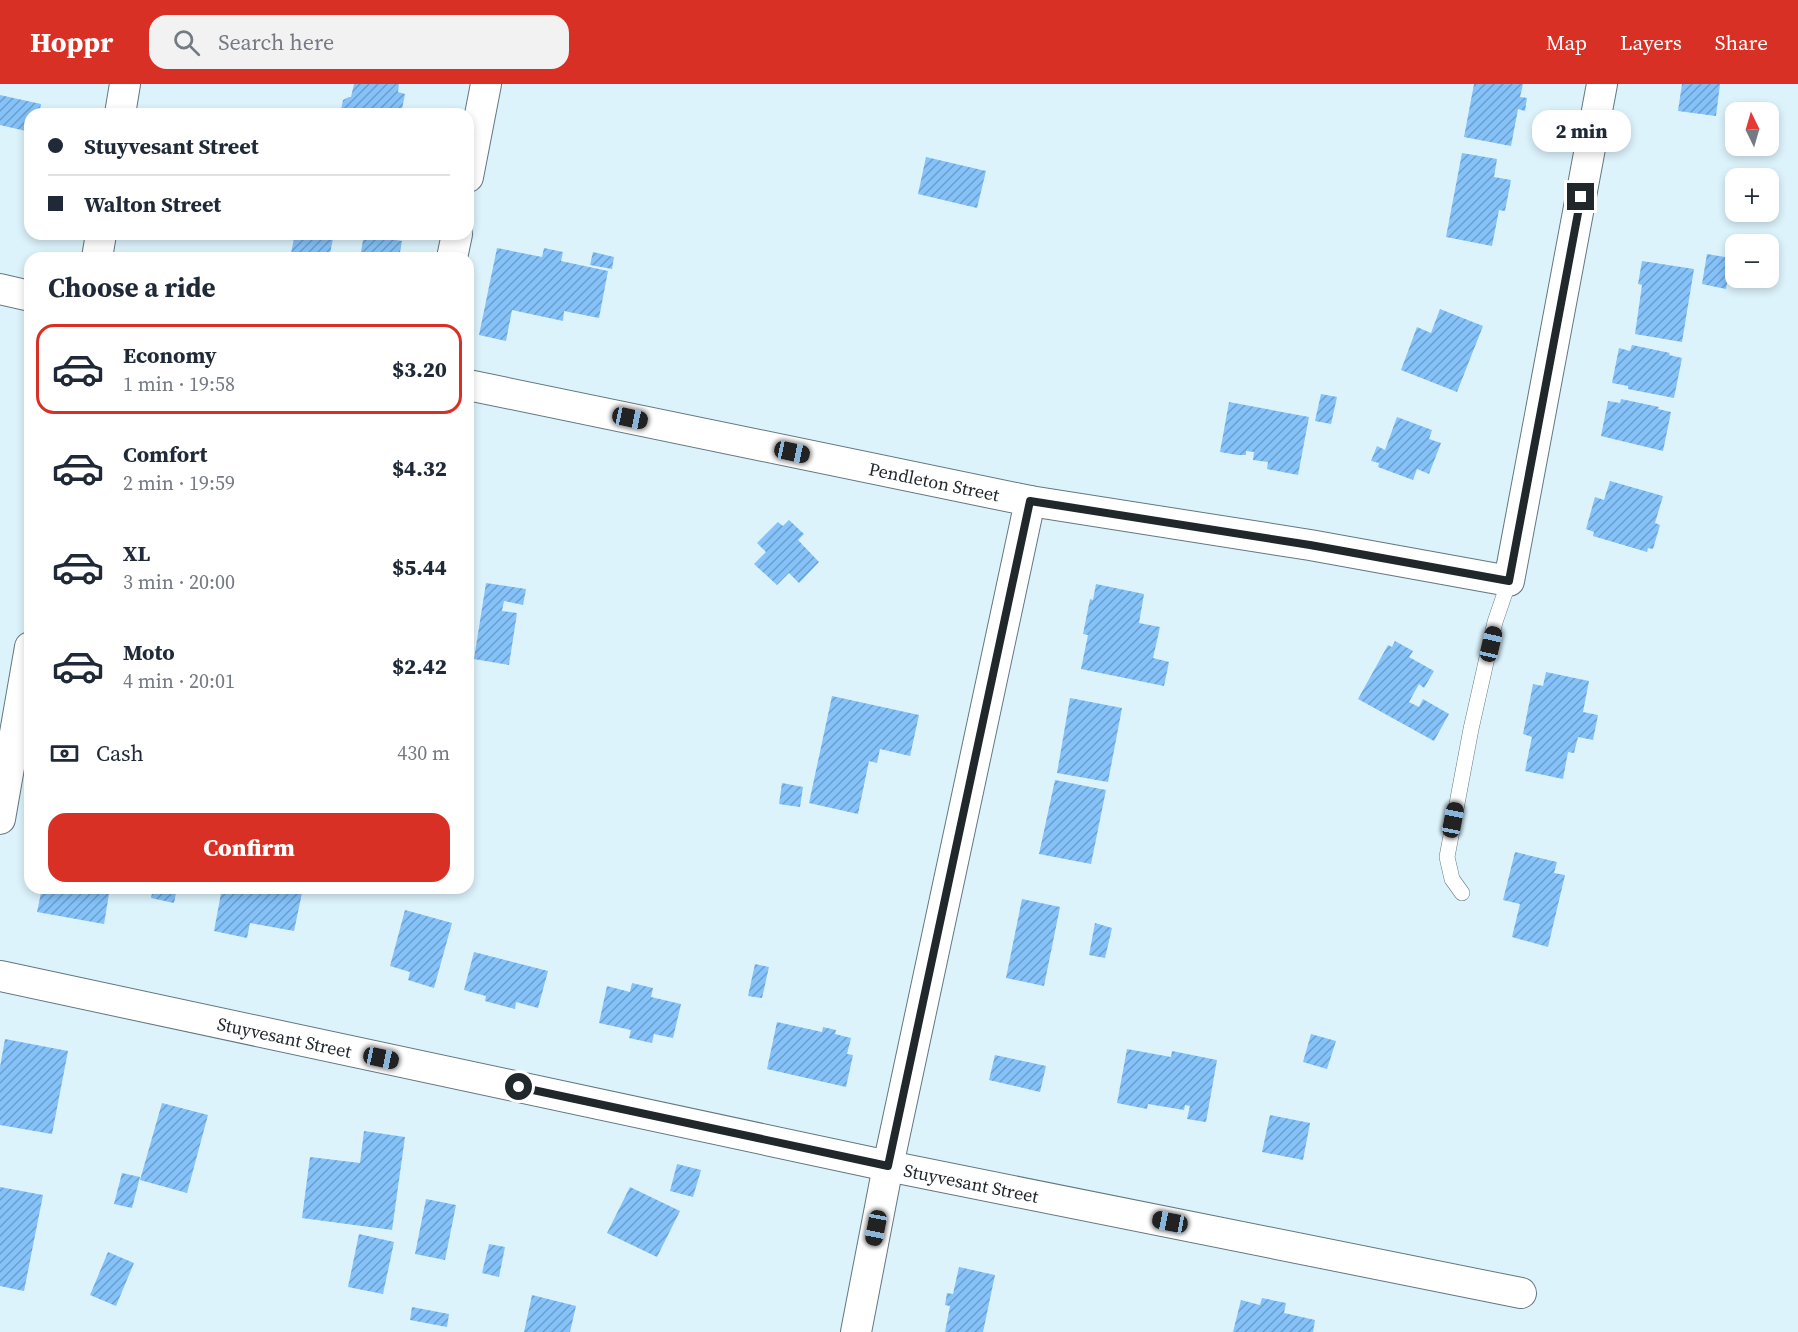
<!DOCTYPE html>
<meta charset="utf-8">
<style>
body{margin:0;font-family:"Source Serif 4",serif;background:#f2f2f3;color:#1f2937;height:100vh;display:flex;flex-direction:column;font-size:22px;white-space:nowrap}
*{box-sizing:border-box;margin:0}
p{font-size:20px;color:#747a83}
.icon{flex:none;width:33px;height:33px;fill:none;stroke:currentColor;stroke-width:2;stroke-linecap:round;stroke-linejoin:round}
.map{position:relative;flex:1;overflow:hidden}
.details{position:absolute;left:24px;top:168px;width:450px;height:642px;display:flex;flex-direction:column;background:#fff;border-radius:18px;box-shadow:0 3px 9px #0003}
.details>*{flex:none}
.top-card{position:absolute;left:24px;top:24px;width:450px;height:132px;border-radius:18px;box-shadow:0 3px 9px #0003;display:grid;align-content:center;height:132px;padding:0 24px;background:#fff}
.needle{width:39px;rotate:355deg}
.fabs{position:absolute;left:1725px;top:18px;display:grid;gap:12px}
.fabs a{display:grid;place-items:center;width:54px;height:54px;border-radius:12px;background:#fff;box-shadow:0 3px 9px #0003;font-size:30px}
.end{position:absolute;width:27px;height:27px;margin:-14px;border:8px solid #20282c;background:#fff;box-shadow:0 0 0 3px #fff}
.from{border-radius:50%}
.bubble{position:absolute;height:42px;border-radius:18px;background:#fff;box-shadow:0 3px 9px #0003;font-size:20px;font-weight:800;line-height:42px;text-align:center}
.car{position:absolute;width:18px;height:36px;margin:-18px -9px;border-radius:8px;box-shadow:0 0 4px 2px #0007;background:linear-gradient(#222 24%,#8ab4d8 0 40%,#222 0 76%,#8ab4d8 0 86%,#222 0)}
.top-card b{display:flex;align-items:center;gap:21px;height:57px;font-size:22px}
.top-card b+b{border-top:2px solid #e0e1e3}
.top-card i{width:15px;height:15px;background:#1f2937}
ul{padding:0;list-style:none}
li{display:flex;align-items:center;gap:18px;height:90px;margin:0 12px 9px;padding:0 12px;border:3px solid transparent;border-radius:18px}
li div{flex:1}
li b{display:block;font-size:22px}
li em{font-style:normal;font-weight:800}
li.current{border-color:#d93025}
li>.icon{width:54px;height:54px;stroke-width:1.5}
h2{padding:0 24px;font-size:27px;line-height:72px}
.pay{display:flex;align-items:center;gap:15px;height:66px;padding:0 24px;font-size:22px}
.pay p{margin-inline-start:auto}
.button{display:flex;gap:12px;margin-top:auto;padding:12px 24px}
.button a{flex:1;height:69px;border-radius:18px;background:#d93025;color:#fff;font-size:24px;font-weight:800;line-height:69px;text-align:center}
header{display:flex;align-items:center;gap:36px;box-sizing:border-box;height:84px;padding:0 30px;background:#d93025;color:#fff}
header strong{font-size:28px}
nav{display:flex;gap:33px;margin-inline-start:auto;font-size:21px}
.search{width:420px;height:54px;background:#f2f2f3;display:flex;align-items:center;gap:15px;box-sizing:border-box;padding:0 21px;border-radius:18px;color:#747a83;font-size:22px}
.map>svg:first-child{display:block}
.building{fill:url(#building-hatch)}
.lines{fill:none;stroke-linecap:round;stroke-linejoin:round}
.service-casing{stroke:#63777f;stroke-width:16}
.minor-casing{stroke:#63777f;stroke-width:32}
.service{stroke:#fff;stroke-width:15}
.minor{stroke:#fff;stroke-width:30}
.route{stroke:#20282c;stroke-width:8}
.labels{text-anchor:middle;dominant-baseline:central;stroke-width:4.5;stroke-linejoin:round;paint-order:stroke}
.street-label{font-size:18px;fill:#20282c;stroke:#f8fcfe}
</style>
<header>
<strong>Hoppr</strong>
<div class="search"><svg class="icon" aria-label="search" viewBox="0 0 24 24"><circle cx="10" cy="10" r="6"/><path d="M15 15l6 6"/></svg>Search here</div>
<nav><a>Map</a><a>Layers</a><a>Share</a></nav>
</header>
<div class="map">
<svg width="1798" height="1248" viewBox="0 0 1798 1248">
<defs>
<pattern id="building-hatch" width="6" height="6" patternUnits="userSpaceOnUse" patternTransform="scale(1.5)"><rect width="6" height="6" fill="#84c2f9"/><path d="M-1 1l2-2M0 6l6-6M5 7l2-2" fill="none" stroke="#6c9eca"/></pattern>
</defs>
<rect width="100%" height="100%" fill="#dcf3fc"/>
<g class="building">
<polygon points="354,0 399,0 398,8 405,10 401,30 344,30 341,26 343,16 349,13 351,13"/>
<polygon points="1474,0 1523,0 1520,13 1527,14 1525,27 1518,25 1511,62 1464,53"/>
<polygon points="1682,0 1720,0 1716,32 1678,27"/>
<polygon points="0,11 41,20 39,30 30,30 30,48 0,41"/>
<polygon points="1462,69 1497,75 1494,93 1511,96 1505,127 1499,126 1492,162 1446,153"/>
<polygon points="926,73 986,87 977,124 918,110"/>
<polygon points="295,150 334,150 329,174 290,174"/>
<polygon points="364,150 378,153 378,150 384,150 383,154 402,157 399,174 360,174"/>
<polygon points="497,164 542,173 544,164 563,168 561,177 608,187 599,234 564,227 563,237 512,226 506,257 479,251"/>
<polygon points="593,168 614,173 612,185 590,181"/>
<polygon points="1707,170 1731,174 1726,205 1702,200"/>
<polygon points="1642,177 1694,185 1682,258 1635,250 1642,201 1638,200"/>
<polygon points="1440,225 1483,242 1457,308 1401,286 1417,243 1431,249"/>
<polygon points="1632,261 1670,269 1669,271 1682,274 1674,314 1628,305 1628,302 1612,299 1619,264 1630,267"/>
<polygon points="1321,310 1337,313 1331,340 1315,337"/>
<polygon points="1621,315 1659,323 1658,325 1671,328 1663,367 1601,352 1608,317 1620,319"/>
<polygon points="1229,318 1309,333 1298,391 1267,385 1268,378 1253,376 1254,368 1246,367 1246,371 1238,371 1220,368"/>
<polygon points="1397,333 1432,346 1429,355 1441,359 1429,390 1417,385 1413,396 1378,383 1379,379 1371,377 1377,362 1385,366"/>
<polygon points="1610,397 1663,412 1655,439 1660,441 1653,465 1648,464 1647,468 1593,452 1594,448 1586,445 1595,413 1604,416"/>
<polygon points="789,436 804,450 798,456 819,478 799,499 789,489 777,501 754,480 766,468 757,459 778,438 783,442"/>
<polygon points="486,499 526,505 523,521 504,517 502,527 517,529 509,581 474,575"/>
<polygon points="1096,500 1144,510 1139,539 1160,543 1153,574 1169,578 1164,602 1081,585 1088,551 1083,550 1090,515 1093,516"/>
<polygon points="1395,557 1413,567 1409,573 1434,587 1424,604 1419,600 1409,618 1419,623 1423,615 1449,630 1434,657 1358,615 1388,561 1392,563"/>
<polygon points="1546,588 1589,597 1583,628 1598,631 1593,656 1578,653 1574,669 1568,668 1563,695 1525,687 1532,653 1523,650 1533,600 1543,602"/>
<polygon points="832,612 919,631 910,672 880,665 877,679 869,677 858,730 809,719"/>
<polygon points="1070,614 1122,624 1108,698 1057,689"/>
<polygon points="1055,696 1106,706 1091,780 1039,770"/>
<polygon points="782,699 803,703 800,723 779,720"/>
<polygon points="1515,768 1557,778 1554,789 1565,791 1548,863 1512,853 1520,820 1503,816"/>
<polygon points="42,804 110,804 104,840 37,828"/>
<polygon points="153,804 177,804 174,819 151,814"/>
<polygon points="222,804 303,804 294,847 250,839 247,854 214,847"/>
<polygon points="1022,815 1060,823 1044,902 1006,894"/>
<polygon points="405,826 452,839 434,904 408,896 410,888 390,882"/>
<polygon points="1095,839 1112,844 1105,874 1089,871"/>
<polygon points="474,868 548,887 538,924 516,918 515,925 485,917 486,912 464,906"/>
<polygon points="755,880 769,883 762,914 748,912"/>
<polygon points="632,899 653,904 651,913 681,920 673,954 654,950 652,959 629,954 631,946 599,939 607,902 630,908"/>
<polygon points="777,938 822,948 823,943 836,946 835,950 851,954 847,970 853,971 846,1003 767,985"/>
<polygon points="1311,950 1336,957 1327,985 1303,978"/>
<polygon points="5,955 68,967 52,1050 0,1041 0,983"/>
<polygon points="1127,965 1171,973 1172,967 1217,976 1206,1038 1187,1035 1190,1022 1185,1021 1184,1026 1148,1020 1147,1025 1117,1019"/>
<polygon points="995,971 1046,982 1040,1008 989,996"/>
<polygon points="162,1019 208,1031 187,1109 140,1096"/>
<polygon points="1270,1031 1310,1039 1303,1076 1262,1068"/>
<polygon points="364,1047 405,1053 392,1146 302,1134 310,1073 360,1079"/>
<polygon points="677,1080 701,1086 693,1113 670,1107"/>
<polygon points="122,1089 140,1093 132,1124 114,1120"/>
<polygon points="0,1103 43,1111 24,1207 0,1202"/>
<polygon points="630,1103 680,1127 657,1173 607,1149"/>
<polygon points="426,1115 456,1121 445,1176 415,1170"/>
<polygon points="359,1150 394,1158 383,1210 348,1203"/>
<polygon points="489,1160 505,1163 499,1193 482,1189"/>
<polygon points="108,1168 134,1179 116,1222 90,1211"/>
<polygon points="959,1183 995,1191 983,1248 945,1248 950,1222 945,1221 947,1209 953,1210"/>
<polygon points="532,1211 576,1222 570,1248 524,1248"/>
<polygon points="1262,1214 1286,1219 1284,1229 1315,1236 1313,1248 1233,1248 1241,1216 1260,1221"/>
<polygon points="412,1223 449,1230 447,1243 410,1236"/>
</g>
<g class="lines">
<g class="service-casing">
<polyline id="service" points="1462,809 1452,795 1447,773 1471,645 1495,538 1509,497"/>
</g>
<g class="minor-casing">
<g id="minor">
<polyline points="120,30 125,0"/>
<polyline points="468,93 486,0"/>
<polyline points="97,174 101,150"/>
<polyline points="452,174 457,150"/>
<polyline points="0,205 30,212"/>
<path id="s1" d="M468 301 1030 417 1310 461 1509 497 1602 0"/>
<polyline points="0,735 30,563"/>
<path id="s2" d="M0 892 888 1082 1521 1209"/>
<polyline points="856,1248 888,1082 1030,417"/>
</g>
</g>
<use href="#service" class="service"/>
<use href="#minor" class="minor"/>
</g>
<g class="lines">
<polyline class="route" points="519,1003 888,1082 1030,417 1310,461 1509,497 1581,113"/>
</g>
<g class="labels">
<g class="street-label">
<text stroke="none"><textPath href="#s1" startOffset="476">Pendleton Street</textPath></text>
<text stroke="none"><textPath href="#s2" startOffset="291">Stuyvesant Street</textPath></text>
<text stroke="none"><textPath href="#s2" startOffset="993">Stuyvesant Street</textPath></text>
</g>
</g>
</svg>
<div class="fabs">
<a><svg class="needle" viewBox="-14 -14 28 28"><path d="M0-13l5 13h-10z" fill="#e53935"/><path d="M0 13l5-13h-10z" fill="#747a83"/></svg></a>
<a>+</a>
<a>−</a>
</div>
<i class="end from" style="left:519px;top:1003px"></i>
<i class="end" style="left:1581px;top:113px"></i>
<div class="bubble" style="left:1532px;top:26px;width:99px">2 min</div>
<i class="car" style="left:630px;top:334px;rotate:102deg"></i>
<i class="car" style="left:792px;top:368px;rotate:102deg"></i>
<i class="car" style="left:1491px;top:560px;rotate:13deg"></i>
<i class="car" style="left:1453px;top:736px;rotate:11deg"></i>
<i class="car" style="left:381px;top:974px;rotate:102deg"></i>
<i class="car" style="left:1170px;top:1138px;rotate:281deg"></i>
<i class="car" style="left:876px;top:1144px;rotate:191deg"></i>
<div class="top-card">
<b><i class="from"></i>Stuyvesant Street</b>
<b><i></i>Walton Street</b>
</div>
<section class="details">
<h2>Choose a ride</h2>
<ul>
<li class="current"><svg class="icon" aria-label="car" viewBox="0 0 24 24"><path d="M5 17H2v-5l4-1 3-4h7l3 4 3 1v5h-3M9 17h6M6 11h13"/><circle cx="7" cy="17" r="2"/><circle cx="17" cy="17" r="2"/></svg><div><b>Economy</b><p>1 min · 19:58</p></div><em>$3.20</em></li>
<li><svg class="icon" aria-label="car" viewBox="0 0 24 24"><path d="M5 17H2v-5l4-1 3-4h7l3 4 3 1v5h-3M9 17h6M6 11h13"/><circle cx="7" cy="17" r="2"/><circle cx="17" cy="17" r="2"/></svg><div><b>Comfort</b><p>2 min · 19:59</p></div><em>$4.32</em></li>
<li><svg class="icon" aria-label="car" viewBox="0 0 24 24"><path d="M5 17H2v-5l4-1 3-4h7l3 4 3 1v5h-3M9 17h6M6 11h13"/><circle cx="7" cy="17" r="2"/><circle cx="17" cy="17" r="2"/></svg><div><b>XL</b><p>3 min · 20:00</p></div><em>$5.44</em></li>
<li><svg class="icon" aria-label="car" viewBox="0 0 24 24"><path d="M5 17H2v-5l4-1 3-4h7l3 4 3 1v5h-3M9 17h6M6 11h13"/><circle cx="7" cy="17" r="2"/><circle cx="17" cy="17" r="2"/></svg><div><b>Moto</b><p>4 min · 20:01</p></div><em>$2.42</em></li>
</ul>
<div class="pay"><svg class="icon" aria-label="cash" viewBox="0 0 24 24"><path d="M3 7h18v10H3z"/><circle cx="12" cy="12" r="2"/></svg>Cash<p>430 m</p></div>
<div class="button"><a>Confirm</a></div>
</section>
</div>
